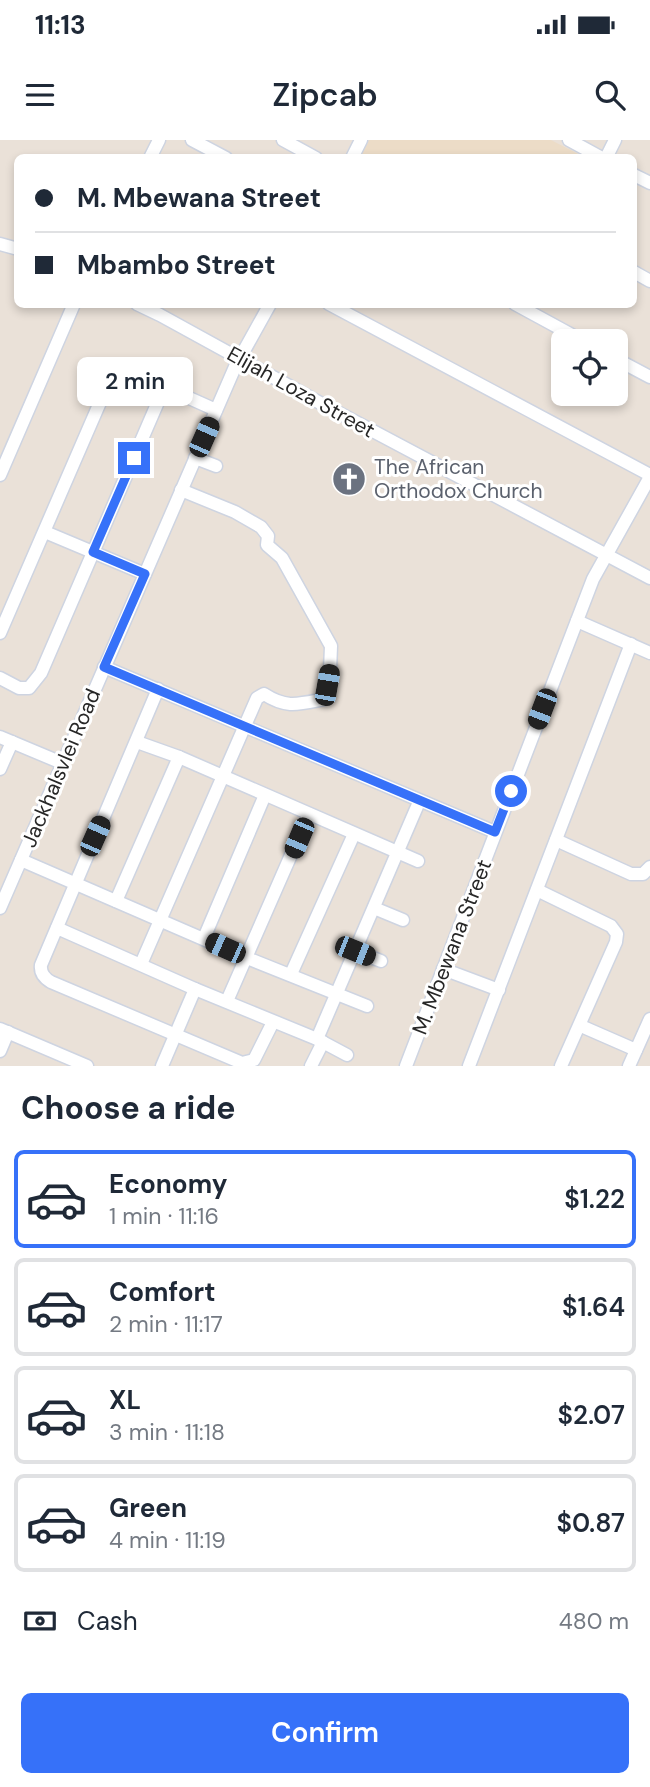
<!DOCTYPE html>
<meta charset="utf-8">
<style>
body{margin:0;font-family:"DM Sans",sans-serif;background:#f2f2f3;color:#1f2937;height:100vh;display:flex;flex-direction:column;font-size:26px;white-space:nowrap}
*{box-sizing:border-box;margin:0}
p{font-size:23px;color:#747a83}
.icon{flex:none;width:38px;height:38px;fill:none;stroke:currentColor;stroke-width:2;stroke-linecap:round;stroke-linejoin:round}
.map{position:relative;height:926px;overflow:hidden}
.details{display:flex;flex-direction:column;background:#fff;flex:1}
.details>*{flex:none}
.banner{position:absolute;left:14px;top:14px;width:623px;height:154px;border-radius:10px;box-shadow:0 4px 10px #0003;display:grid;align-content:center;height:154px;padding:0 21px;background:#fff}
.buttons{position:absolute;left:551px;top:189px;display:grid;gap:14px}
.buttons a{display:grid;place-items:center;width:77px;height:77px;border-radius:10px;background:#fff;box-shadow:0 4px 10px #0003;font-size:35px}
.end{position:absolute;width:32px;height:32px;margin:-16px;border:9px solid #3671f9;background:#fff;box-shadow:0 0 0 4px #fff}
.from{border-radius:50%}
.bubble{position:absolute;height:49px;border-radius:10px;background:#fff;box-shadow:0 4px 10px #0003;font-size:23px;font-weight:600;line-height:49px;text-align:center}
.car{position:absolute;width:21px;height:42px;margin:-21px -10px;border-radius:9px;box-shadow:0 0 5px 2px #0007;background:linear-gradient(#222 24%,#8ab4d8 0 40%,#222 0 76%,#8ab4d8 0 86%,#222 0)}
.banner b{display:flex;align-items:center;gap:24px;height:66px;font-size:26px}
.banner b+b{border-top:2px solid #e0e1e3}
.banner i{width:18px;height:18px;background:#1f2937}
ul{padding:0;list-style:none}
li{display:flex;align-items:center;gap:21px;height:98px;margin:0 14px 10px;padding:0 7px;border:4px solid #e0e1e3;border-radius:10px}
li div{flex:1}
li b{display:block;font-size:26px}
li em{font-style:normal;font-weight:600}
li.selected{border-color:#3671f9}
li>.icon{width:63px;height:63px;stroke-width:1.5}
h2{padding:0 21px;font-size:32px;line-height:84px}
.pay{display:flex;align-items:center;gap:18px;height:77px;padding:0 21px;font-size:26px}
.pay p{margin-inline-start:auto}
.action{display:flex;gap:14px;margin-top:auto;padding:14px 21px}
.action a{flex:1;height:80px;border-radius:10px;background:#3671f9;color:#fff;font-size:28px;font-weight:600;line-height:80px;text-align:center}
.status{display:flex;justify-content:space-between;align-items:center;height:49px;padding:0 35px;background:#fff;direction:ltr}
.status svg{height:19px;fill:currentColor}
header{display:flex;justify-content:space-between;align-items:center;height:91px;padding:0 21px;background:#fff;font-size:32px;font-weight:600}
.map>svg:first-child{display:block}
.education{fill:#ecdcc7}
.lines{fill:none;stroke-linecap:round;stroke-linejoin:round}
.minor-casing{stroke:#ced4e1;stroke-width:15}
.minor{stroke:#fff;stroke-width:12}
.route{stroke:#3671f9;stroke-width:9}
.labels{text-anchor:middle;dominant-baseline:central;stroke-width:6;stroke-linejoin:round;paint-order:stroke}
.street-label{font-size:21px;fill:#272727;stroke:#fff}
.worship-label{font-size:21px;fill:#5b616d;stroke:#fff;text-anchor:start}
</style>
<div class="status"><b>11:13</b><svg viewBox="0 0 49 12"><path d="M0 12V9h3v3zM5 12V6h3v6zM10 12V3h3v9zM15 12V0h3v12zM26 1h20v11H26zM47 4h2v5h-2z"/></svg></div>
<header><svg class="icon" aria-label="menu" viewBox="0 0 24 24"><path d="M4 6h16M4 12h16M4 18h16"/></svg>Zipcab<svg class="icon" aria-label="search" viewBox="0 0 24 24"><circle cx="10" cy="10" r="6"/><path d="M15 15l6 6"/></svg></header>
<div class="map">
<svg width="650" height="926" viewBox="0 0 650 926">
<rect width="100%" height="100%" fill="#eae1d8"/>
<polygon class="education" points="369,0 551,0 584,17 360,17"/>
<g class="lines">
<g class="minor-casing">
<g id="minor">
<polyline points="192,0 226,18"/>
<polyline points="283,0 316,18"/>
<polyline points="569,0 602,18"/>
<polyline points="150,18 159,0"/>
<polyline points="352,18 361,0"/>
<polyline points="606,18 615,0"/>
<polyline points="634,35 650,43"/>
<polyline points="0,104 18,109"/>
<polyline points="634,132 650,141"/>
<polyline points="137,164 160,175 322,264 650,438"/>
<polyline points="329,164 650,335"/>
<polyline points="515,164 583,201"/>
<polyline points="616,219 650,237"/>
<polyline points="195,318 216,326"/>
<polyline points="0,335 74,164"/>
<polyline points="45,392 145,434"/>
<polyline points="577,481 650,513"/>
<polyline points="0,493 111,237 115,232 131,232 216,270"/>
<polyline points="104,527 495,692"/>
<polyline points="0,538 19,548 29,548 41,533 164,248"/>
<path d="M158 549 41 825C40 833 44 838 51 842L242 923 254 920 273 882"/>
<polyline points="0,597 62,623"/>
<polyline points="137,602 179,617 418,721"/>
<polyline points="0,629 12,602"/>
<polyline points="556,700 631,734 643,734 650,727"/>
<polyline points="21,720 247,818 367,866"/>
<polyline points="537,750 611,786 617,794 616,802 561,926"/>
<polyline points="116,761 179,617"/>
<polyline points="0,768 235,227 270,164"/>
<polyline points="374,768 403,780"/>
<polyline points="57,788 195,849 317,899 347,915"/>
<polyline points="204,798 265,655"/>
<polyline points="355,811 381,821"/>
<path d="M141 824 257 558 264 554C287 569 299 564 325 559L330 531 331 506 282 418 267 405 268 396 261 387 235 372 181 350"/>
<polyline points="443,829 499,850"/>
<polyline points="291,834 354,694"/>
<polyline points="227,861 309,674"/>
<polyline points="581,886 636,910"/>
<polyline points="0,889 87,926"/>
<polyline points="317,899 419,662"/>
<polyline points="0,911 8,892"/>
<polyline points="162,926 195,849"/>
<polyline points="311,926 323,902"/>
<polyline points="406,926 593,439 650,337"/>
<polyline points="469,926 631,504"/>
<polyline points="629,926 650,879"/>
</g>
</g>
<use href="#minor" class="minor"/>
</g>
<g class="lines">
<polyline class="route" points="134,318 93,412 145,434 104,527 495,692 511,651"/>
</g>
<defs>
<g id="church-disc" transform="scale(1.75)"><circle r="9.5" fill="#6b7280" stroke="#fff"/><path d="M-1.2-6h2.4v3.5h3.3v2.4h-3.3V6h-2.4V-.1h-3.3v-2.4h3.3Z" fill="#fff"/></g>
</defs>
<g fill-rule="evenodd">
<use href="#church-disc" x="349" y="339"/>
</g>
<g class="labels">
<g class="street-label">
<text transform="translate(301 252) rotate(29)">Elijah Loza Street</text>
<text transform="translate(61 628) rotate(-67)">Jackhalsvlei Road</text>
<text transform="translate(452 807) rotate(-69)">M. Mbewana Street</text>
</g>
<g class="worship-label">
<text x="374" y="327">The African<tspan x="374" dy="24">Orthodox Church</tspan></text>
</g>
</g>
</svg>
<div class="buttons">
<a><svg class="icon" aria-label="locate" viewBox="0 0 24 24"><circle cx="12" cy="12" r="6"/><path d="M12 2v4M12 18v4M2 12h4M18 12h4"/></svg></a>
</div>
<i class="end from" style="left:511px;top:651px"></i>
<i class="end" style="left:134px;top:318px"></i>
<div class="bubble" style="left:77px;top:217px;width:116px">2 min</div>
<i class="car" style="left:204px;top:297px;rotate:24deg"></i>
<i class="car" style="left:327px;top:545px;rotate:10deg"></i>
<i class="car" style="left:542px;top:569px;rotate:201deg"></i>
<i class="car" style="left:95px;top:696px;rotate:24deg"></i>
<i class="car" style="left:299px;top:698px;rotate:203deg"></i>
<i class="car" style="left:225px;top:808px;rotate:294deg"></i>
<i class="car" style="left:355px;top:811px;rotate:112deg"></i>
<div class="banner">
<b><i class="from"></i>M. Mbewana Street</b>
<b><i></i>Mbambo Street</b>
</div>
</div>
<section class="details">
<h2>Choose a ride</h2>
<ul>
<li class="selected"><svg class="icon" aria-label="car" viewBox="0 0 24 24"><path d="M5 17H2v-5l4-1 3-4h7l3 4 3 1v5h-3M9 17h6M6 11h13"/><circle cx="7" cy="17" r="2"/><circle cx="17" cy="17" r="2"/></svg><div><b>Economy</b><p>1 min · 11:16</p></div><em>$1.22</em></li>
<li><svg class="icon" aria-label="car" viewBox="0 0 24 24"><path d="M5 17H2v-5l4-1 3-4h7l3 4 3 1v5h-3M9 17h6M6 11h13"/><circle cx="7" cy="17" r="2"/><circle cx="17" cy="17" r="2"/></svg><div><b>Comfort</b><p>2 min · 11:17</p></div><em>$1.64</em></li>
<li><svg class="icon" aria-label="car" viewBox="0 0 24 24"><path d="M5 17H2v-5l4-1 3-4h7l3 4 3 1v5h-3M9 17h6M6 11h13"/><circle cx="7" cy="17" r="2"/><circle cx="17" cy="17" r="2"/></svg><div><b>XL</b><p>3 min · 11:18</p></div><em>$2.07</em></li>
<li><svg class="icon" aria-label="car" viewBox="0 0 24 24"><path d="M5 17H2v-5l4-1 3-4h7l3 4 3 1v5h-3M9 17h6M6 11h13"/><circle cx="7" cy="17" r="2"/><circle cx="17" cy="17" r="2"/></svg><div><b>Green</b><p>4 min · 11:19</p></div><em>$0.87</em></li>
</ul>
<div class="pay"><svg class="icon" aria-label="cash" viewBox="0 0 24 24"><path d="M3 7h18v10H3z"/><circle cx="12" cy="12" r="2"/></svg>Cash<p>480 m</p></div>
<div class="action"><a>Confirm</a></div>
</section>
